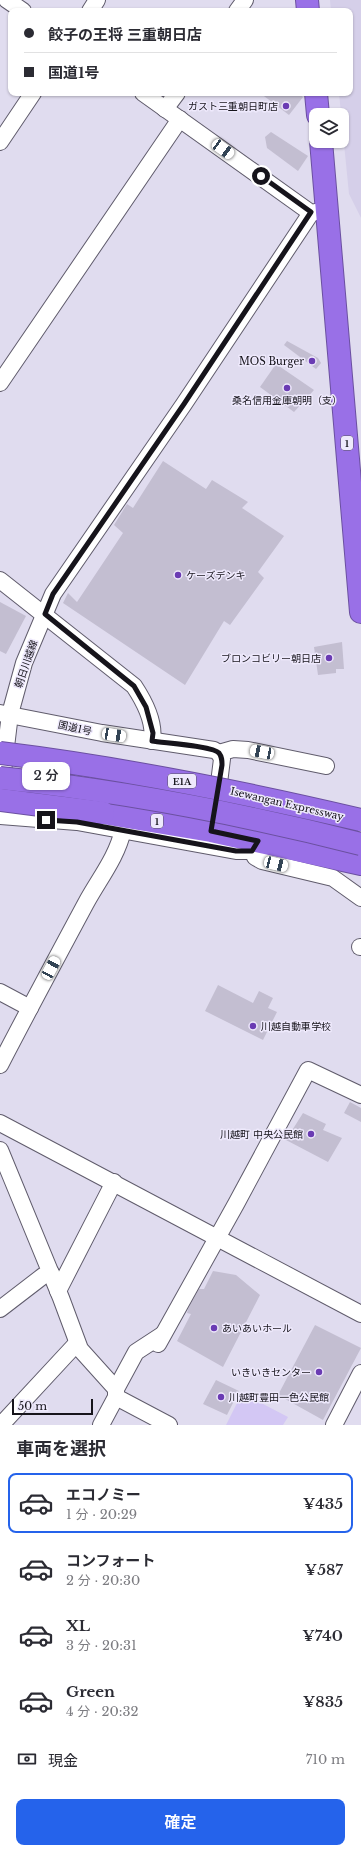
<!DOCTYPE html>
<html lang="ja">
<meta charset="utf-8">
<style>
body{margin:0;font-family:"Libre Baskerville","Noto Sans JP",serif;background:#f7f7f7;color:#2b2b33;height:100vh;display:flex;flex-direction:column;font-size:15px;white-space:nowrap}
*{box-sizing:border-box;margin:0}
p{font-size:13px;color:#7c7c81}
.icon{flex:none;width:22px;height:22px;fill:none;stroke:currentColor;stroke-width:2;stroke-linecap:round;stroke-linejoin:round}
.map{position:relative;height:1425px;overflow:hidden}
.panel{display:flex;flex-direction:column;background:#fff;flex:1}
.panel>*{flex:none}
.guide{position:absolute;left:8px;top:8px;width:345px;height:88px;border-radius:8px;box-shadow:0 1px 3px #0004;display:grid;align-content:center;height:88px;padding:0 16px;background:#fff}
.tools{position:absolute;left:309px;top:108px;display:grid;gap:8px}
.tools a{display:grid;place-items:center;width:40px;height:40px;border-radius:8px;background:#fff;box-shadow:0 1px 3px #0004;font-size:20px}
.scale{position:absolute;left:12px;bottom:10px;width:81px;box-sizing:border-box;padding-left:4px;border:2px solid #16141b;border-top:0;font-size:11px;line-height:14px;white-space:nowrap;color:#16141b;-webkit-text-stroke:3px #eee9fc;paint-order:stroke}
.end{position:absolute;width:18px;height:18px;margin:-9px;border:5px solid #16141b;background:#fff;box-shadow:0 0 0 2px #fff}
.from{border-radius:50%}
.bubble{position:absolute;height:28px;border-radius:8px;background:#fff;box-shadow:0 1px 3px #0004;font-size:13px;font-weight:600;line-height:28px;text-align:center}
.car{position:absolute;width:12px;height:24px;margin:-12px -6px;border-radius:5px;box-shadow:0 0 3px 1px #0007;background:linear-gradient(#fff 24%,#345 0 40%,#fff 0 76%,#345 0 86%,#fff 0)}
.guide b{display:flex;align-items:center;gap:14px;height:38px;font-size:15px}
.guide b+b{border-top:1px solid #e1e1e2}
.guide i{width:10px;height:10px;background:#2b2b33}
ul{padding:0;list-style:none}
li{display:flex;align-items:center;gap:12px;height:60px;margin:0 8px 6px;padding:0 8px;border:2px solid transparent;border-radius:8px}
li div{flex:1}
li b{display:block;font-size:15px}
li em{font-style:normal;font-weight:600}
li.selected{border-color:#2563eb}
li>.icon{width:36px;height:36px;stroke-width:1.5}
h2{padding:0 16px;font-size:18px;line-height:48px}
.pay{display:flex;align-items:center;gap:10px;height:44px;padding:0 16px;font-size:15px}
.pay p{margin-inline-start:auto}
.button{display:flex;gap:8px;margin-top:auto;padding:8px 16px}
.button a{flex:1;height:46px;border-radius:8px;background:#2563eb;color:#fff;font-size:16px;font-weight:600;line-height:46px;text-align:center}
.map>svg:first-child{display:block}
.built{fill:#d5cfe9}
.green{fill:#d3c7f4}
.building{fill:#c3bed1}
.lines{fill:none;stroke-linecap:round;stroke-linejoin:round}
.minor-casing{stroke:#605c6c;stroke-width:18}
.highway-casing{stroke:#6b50a0;stroke-width:24}
.minor{stroke:#fff;stroke-width:16}
.highway{stroke:#9970e7;stroke-width:22}
.highway-bridge-casing{stroke:#6b50a0;stroke-width:24;stroke-linecap:butt}
.highway-bridge{stroke:#9970e7;stroke-width:22}
.route{stroke:#16141b;stroke-width:5}
.poi-dot{fill:#6a3bb3;stroke:#eee9fc;stroke-width:1.5}
.labels{text-anchor:middle;dominant-baseline:central;stroke-width:3;stroke-linejoin:round;paint-order:stroke}
.shield{fill:#eee9fc;stroke:#57545e;stroke-width:1}
.shield-label{font-size:9px;font-weight:bold;fill:#16141b}
.poi-label{font-size:10px;fill:#16141b;stroke:#eee9fc;text-anchor:end}
.street-label{font-size:10px;fill:#16141b;stroke:#eee9fc}
</style>
<div class="map">
<svg width="361" height="1425" viewBox="0 0 361 1425">
<rect width="100%" height="100%" fill="#e0dcef"/>
<polygon class="built" points="330,0 361,0 361,218 349,194 339,93 350,93 350,11 331,11"/>
<polygon class="green" points="242,1393 288,1417 283,1425 226,1425"/>
<g class="building">
<polygon points="260,93 297,93 303,97 289,115"/>
<polygon points="271,132 308,156 298,171 267,148 265,137"/>
<polygon points="287,341 318,358 321,363 316,369 284,345"/>
<polygon points="276,364 314,390 294,412 260,387"/>
<polygon points="163,461 206,489 212,480 248,502 242,508 284,536 258,572 264,578 230,625 224,621 185,685 63,603 68,593 77,602 123,533 114,525 127,504 133,508"/>
<polygon points="0,602 26,616 6,654 0,651"/>
<polygon points="342,642 344,669 336,669 336,673 318,675 314,647"/>
<polygon points="218,985 253,1003 259,991 273,998 268,1008 277,1012 263,1040 205,1011"/>
<polygon points="350,1102 361,1108 361,1122 344,1113"/>
<polygon points="303,1113 326,1124 323,1130 342,1138 328,1162 286,1140"/>
<polygon points="213,1271 236,1275 260,1295 223,1367 177,1341 191,1314 187,1313 188,1309 199,1289 204,1289"/>
<polygon points="315,1325 361,1348 323,1420 278,1395"/>
<polygon points="216,1380 239,1391 227,1415 203,1404"/>
</g>
<g class="lines">
<g class="minor-casing">
<g id="minor">
<polyline points="7,0 23,11"/>
<polyline points="90,11 97,0"/>
<polyline points="237,11 245,0"/>
<polyline points="143,93 311,213 320,211"/>
<polyline points="165,109 177,93"/>
<polyline points="0,142 33,93"/>
<polyline points="0,383 180,119"/>
<path d="M0 580 134 686C144 701 155 723 152 741"/>
<polyline points="0,713 102,733 214,750 219,753 222,759 217,799"/>
<polyline points="219,753 233,749 248,750 326,766"/>
<polyline points="1,788 10,714 24,663 53,594 184,404 311,213"/>
<polyline points="0,816 77,822 236,851 252,851 258,841"/>
<polyline points="252,851 255,857 262,861 333,878 361,898"/>
<polyline points="360,947 361,947"/>
<polyline points="0,992 30,1008"/>
<path d="M0 1065C28 1011 57 957 86 903 99 879 117 857 123 830"/>
<polyline points="0,1123 361,1314"/>
<polyline points="0,1150 61,1298 80,1349 116,1389 116,1397 101,1425"/>
<polyline points="58,1291 114,1182"/>
<polyline points="0,1309 43,1276 51,1273"/>
<polyline points="158,1344 236,1204 308,1070 361,1095"/>
<polyline points="116,1389 136,1352 162,1335"/>
<polyline points="116,1397 169,1425"/>
<polyline points="1,1425 77,1343"/>
<polyline points="334,1425 361,1373"/>
</g>
</g>
<g class="highway-casing">
<g id="highway">
<polyline points="307,0 308,11"/>
<polyline points="316,93 318,115"/>
<polyline points="321,141 361,612"/>
<polyline points="103,813 211,831 361,864"/>
</g>
</g>
<use href="#minor" class="minor"/>
<use href="#highway" class="highway"/>
<g class="highway-bridge-casing">
<g id="highway-bridge">
<path d="M0 753C122 768 242 792 361 820"/>
<path d="M0 778C122 791 243 814 361 844"/>
<polyline points="0,800 103,813"/>
</g>
</g>
<use href="#highway-bridge" class="highway-bridge"/>
</g>
<g class="lines">
<path class="route" d="M46 820 77 822 236 851H252L258 841 211 831 222 765C222 760 222 757 219 753 213 746 164 743 152 741L153 733 146 707 134 686 45 614 53 594 184 404 311 212 261 176"/>
</g>
<g class="poi-dot">
<circle cx="286" cy="106" r="4"/>
<circle cx="312" cy="361" r="4"/>
<circle cx="287" cy="388" r="4"/>
<circle cx="178" cy="575" r="4"/>
<circle cx="329" cy="658" r="4"/>
<circle cx="253" cy="1026" r="4"/>
<circle cx="311" cy="1134" r="4"/>
<circle cx="214" cy="1328" r="4"/>
<circle cx="319" cy="1372" r="4"/>
<circle cx="221" cy="1397" r="4"/>
</g>
<g class="labels">
<g class="shield">
<rect x="341" y="436" width="12" height="14" rx="3"/>
<rect x="168" y="774" width="28" height="14" rx="3"/>
<rect x="151" y="814" width="12" height="14" rx="3"/>
</g>
<g class="shield-label">
<text x="347" y="443">1</text>
<text x="182" y="781">E1A</text>
<text x="157" y="821">1</text>
</g>
<g class="poi-label">
<text x="278" y="106">ガスト三重朝日町店</text>
<text x="304" y="361">MOS Burger</text>
<text x="287" y="400" text-anchor="middle">桑名信用金庫朝明（支）</text>
<text x="186" y="575" text-anchor="start">ケーズデンキ</text>
<text x="321" y="658">ブロンコビリー朝日店</text>
<text x="261" y="1026" text-anchor="start">川越自動車学校</text>
<text x="303" y="1134">川越町 中央公民館</text>
<text x="222" y="1328" text-anchor="start">あいあいホール</text>
<text x="311" y="1372">いきいきセンター</text>
<text x="229" y="1397" text-anchor="start">川越町豊田一色公民館</text>
</g>
<g class="street-label">
<text transform="translate(26 664) rotate(-71)">朝日川越線</text>
<text transform="translate(75 728) rotate(12)">国道1号</text>
<text transform="translate(287 804) rotate(13)">Isewangan Expressway</text>
</g>
</g>
</svg>
<div class="tools">
<a><svg class="icon" aria-label="layers" viewBox="0 0 24 24"><path d="M12 4l9 5-9 5-9-5zM3 14l9 5 9-5"/></svg></a>
</div>
<div class="scale">50 m</div>
<i class="end from" style="left:261px;top:176px"></i>
<i class="end" style="left:46px;top:820px"></i>
<div class="bubble" style="left:22px;top:762px;width:48px">2 分</div>
<i class="car" style="left:223px;top:149px;rotate:126deg"></i>
<i class="car" style="left:114px;top:735px;rotate:99deg"></i>
<i class="car" style="left:262px;top:752px;rotate:281deg"></i>
<i class="car" style="left:276px;top:864px;rotate:104deg"></i>
<i class="car" style="left:51px;top:968px;rotate:28deg"></i>
<div class="guide">
<b><i class="from"></i>餃子の王将 三重朝日店</b>
<b><i></i>国道1号</b>
</div>
</div>
<section class="panel">
<h2>車両を選択</h2>
<ul>
<li class="selected"><svg class="icon" aria-label="car" viewBox="0 0 24 24"><path d="M5 17H2v-5l4-1 3-4h7l3 4 3 1v5h-3M9 17h6M6 11h13"/><circle cx="7" cy="17" r="2"/><circle cx="17" cy="17" r="2"/></svg><div><b>エコノミー</b><p>1 分 · 20:29</p></div><em>¥435</em></li>
<li><svg class="icon" aria-label="car" viewBox="0 0 24 24"><path d="M5 17H2v-5l4-1 3-4h7l3 4 3 1v5h-3M9 17h6M6 11h13"/><circle cx="7" cy="17" r="2"/><circle cx="17" cy="17" r="2"/></svg><div><b>コンフォート</b><p>2 分 · 20:30</p></div><em>¥587</em></li>
<li><svg class="icon" aria-label="car" viewBox="0 0 24 24"><path d="M5 17H2v-5l4-1 3-4h7l3 4 3 1v5h-3M9 17h6M6 11h13"/><circle cx="7" cy="17" r="2"/><circle cx="17" cy="17" r="2"/></svg><div><b>XL</b><p>3 分 · 20:31</p></div><em>¥740</em></li>
<li><svg class="icon" aria-label="car" viewBox="0 0 24 24"><path d="M5 17H2v-5l4-1 3-4h7l3 4 3 1v5h-3M9 17h6M6 11h13"/><circle cx="7" cy="17" r="2"/><circle cx="17" cy="17" r="2"/></svg><div><b>Green</b><p>4 分 · 20:32</p></div><em>¥835</em></li>
</ul>
<div class="pay"><svg class="icon" aria-label="cash" viewBox="0 0 24 24"><path d="M3 7h18v10H3z"/><circle cx="12" cy="12" r="2"/></svg>現金<p>710 m</p></div>
<div class="button"><a>確定</a></div>
</section>
